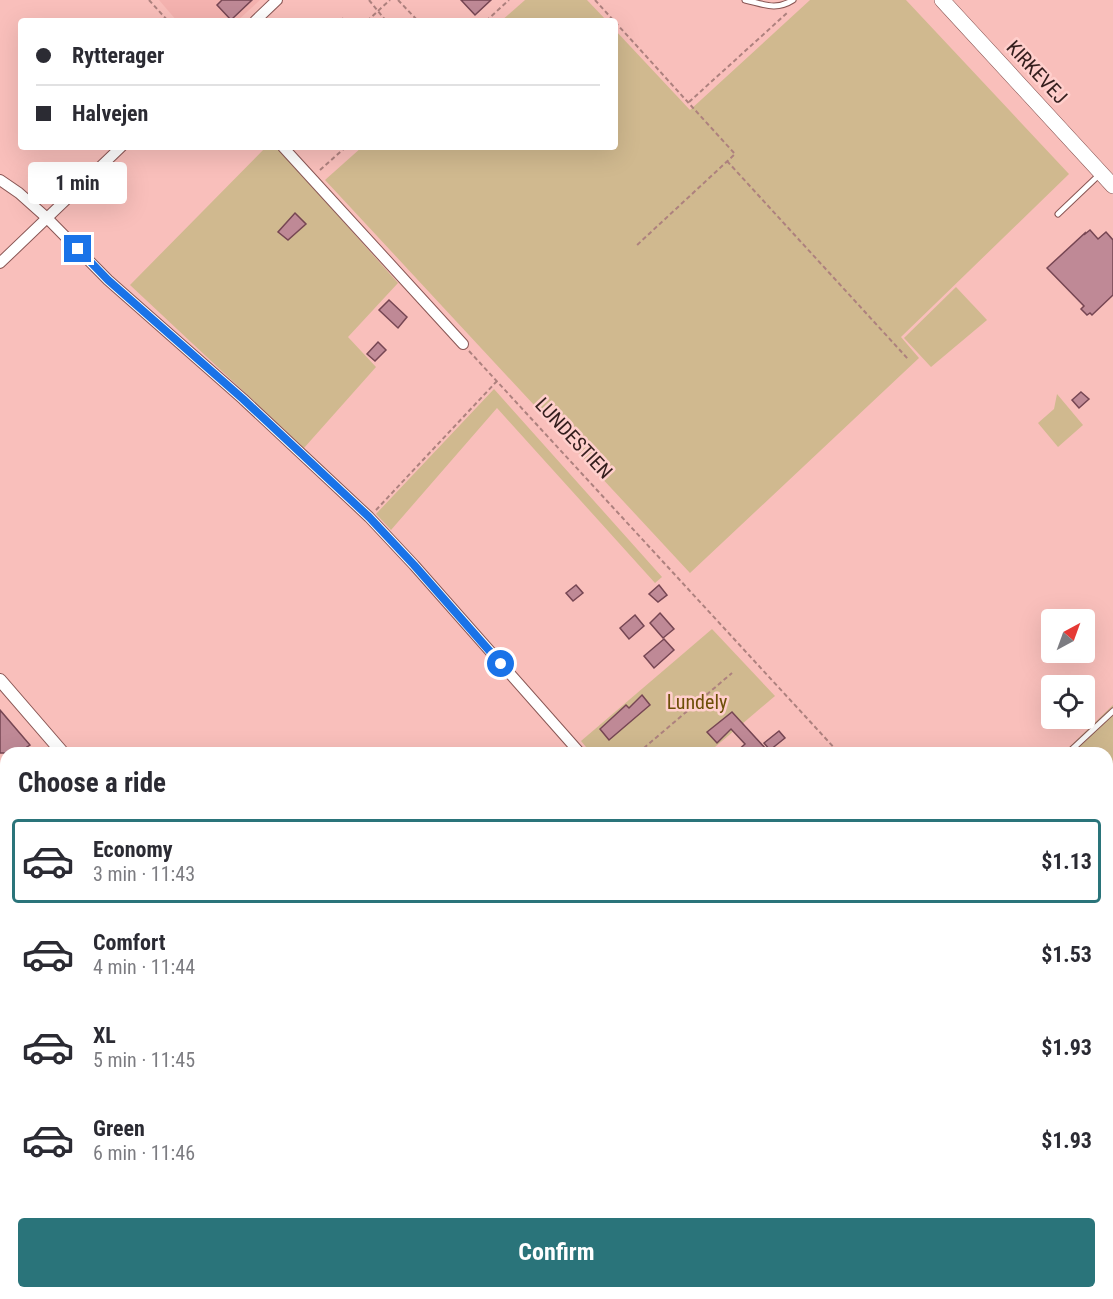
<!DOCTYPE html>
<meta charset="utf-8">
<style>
body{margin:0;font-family:"Roboto Condensed",sans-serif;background:#f7f7f7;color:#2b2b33;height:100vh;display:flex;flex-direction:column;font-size:22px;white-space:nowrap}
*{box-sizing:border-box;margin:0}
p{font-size:20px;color:#7c7c81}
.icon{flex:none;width:33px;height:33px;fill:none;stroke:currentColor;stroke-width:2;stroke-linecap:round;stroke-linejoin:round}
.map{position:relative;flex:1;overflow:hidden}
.side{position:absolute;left:0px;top:747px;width:1113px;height:552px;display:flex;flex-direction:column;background:#fff;border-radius:18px 18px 0 0;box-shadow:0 6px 24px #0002}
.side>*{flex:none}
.guide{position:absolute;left:18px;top:18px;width:600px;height:132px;border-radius:6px;box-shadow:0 6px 24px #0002;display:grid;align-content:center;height:132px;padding:0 18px;background:#fff}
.needle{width:39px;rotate:41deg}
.tools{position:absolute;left:1041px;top:609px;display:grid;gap:12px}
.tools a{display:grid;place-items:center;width:54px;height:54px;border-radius:6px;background:#fff;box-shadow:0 6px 24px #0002;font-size:30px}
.end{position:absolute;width:27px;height:27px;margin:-14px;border:8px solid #1a73e8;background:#fff;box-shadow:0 0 0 3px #fff}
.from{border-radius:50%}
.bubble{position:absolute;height:42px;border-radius:6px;background:#fff;box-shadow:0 6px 24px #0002;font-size:20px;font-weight:700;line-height:42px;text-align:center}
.guide b{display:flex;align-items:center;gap:21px;height:57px;font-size:22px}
.guide b+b{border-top:2px solid #e1e1e2}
.guide i{width:15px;height:15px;background:#2b2b33}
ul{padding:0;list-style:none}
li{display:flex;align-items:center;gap:18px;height:84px;margin:0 12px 9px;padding:0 6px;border:3px solid transparent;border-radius:6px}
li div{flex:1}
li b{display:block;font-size:22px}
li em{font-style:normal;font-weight:700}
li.selected{border-color:#2a747a}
li>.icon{width:54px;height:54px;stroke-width:1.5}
h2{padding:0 18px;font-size:27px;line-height:72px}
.cta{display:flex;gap:12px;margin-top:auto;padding:12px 18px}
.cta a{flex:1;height:69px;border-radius:6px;background:#2a747a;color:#fff;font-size:24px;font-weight:700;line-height:69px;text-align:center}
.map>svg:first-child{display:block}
.built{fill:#f4b2af}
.green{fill:#d0b98f}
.building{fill:#bf8996;stroke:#764653;stroke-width:1.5}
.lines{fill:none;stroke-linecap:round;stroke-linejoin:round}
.service-casing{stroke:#895654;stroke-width:7}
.minor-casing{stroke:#895654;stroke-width:12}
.tertiary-casing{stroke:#895654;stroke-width:14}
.secondary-casing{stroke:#895654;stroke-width:16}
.path{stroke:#ad817e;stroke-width:2;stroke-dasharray:4.5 3;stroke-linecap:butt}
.service{stroke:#fff;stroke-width:5}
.minor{stroke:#fff;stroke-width:10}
.tertiary{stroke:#fff;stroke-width:12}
.secondary{stroke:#fff;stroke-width:15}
.route{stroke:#1a73e8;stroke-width:8}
.labels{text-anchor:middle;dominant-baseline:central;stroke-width:5;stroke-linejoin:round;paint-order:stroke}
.street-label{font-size:20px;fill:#341e1d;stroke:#ffcfcc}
.park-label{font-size:20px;fill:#6d4f08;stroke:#ffcfcc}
</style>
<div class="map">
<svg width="1113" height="1299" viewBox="0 0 1113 1299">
<rect width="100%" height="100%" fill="#f9bfbb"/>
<polygon class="built" points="159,0 260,0 237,21 177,21"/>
<g class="green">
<polygon points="525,0 587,0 607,21 501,21"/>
<polygon points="810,0 906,0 1069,174 901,337 919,358 690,573 325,180 362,147 615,147 615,30 690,110"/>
<polygon points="266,147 277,147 398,283 348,337 376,367 304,448 130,285"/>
<polygon points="956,287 987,320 931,367 904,338"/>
<polygon points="494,389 662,577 655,583 497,408 391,530 376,514"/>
<polygon points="1057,394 1083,425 1058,447 1038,423 1054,409"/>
<polygon points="712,629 775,696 708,753 591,753 581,741"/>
<polygon points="1113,705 1113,1049 1107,1043 1107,753 1063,753"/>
</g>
<g class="building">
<polygon points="222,0 252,0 231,20 217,5"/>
<polygon points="461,0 491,0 475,15"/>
<polygon points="295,213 306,224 288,240 278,232"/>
<polygon points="1090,230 1098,239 1106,232 1113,240 1113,295 1092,315 1090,313 1087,315 1081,309 1084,306 1047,268 1085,233 1085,234"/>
<polygon points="389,300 407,317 398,328 379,310"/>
<polygon points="378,342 386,350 375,361 367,354"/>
<polygon points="1081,392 1089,399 1079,408 1072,400"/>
<polygon points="576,585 583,593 573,601 566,593"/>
<polygon points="659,585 667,595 658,602 649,594"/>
<polygon points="660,613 674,629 663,638 650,623"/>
<polygon points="635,615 644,626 629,639 620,628"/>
<polygon points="664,639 674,650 654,668 644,656"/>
<polygon points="642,695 650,705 609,740 600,729 626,705 629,708"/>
<polygon points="0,710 30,745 27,747 32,753 0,753"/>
<polygon points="732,712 765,748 759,753 735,753 745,744 731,729 717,743 707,732"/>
<polygon points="779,731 785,738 770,750 764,743"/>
</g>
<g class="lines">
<g class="service-casing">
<g id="service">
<path d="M745 0C763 4 776 11 793 0"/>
<polyline points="1058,214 1100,174"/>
<polyline points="1068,753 1113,711"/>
<polyline points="1107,870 1113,864"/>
<polyline points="1107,1015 1113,1009"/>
</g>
</g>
<g class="minor-casing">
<g id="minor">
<polyline points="255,21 277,0"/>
<polyline points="283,147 463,344"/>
<polyline points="0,180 19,193 47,218 108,280 243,399 369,517 414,565 580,753"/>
<polyline points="0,263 121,147"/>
<polyline points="0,828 6,835"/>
<polyline points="0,1131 6,1125"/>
<polyline points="1107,1190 1113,1196"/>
<polyline points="1107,1236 1113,1230"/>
<polyline points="0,1253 6,1260"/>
<polyline points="36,1293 41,1299"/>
<polyline points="405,1293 410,1299"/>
<polyline points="835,1293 840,1299"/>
<polyline points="1017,1293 1022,1299"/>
<polyline points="64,1299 71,1293"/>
<polyline points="290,1299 297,1293"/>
<polyline points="1034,1299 1041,1293"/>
</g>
</g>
<g class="tertiary-casing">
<g id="tertiary">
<polyline points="0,680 63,753"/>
<polyline points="532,1293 538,1299"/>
</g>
</g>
<g class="secondary-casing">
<polyline id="secondary" points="942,0 1113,186"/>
</g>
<g class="path">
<polyline points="149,0 168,21"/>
<polyline points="369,0 386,21"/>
<polyline points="398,0 418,21"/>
<polyline points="595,0 614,21"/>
<polyline points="342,18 344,21"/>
<polyline points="367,21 390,0"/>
<polyline points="486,21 509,0"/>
<polyline points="615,22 735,154 636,246"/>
<polyline points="689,102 787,13"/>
<polyline points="727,161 908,359"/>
<polyline points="320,170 346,147"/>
<polyline points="469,351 839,753"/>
<polyline points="376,510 497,381"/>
<polyline points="638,753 732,673"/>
<polyline points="1107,1053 1113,1060"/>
<polyline points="673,1299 680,1293"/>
</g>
<use href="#service" class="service"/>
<use href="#minor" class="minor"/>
<use href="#tertiary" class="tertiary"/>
<use href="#secondary" class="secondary"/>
</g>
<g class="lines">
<polyline class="route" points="78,249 108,280 243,399 369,517 414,565 501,664"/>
</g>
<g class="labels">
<g class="street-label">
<text transform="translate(1037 72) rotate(47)">KIRKEVEJ</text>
<text transform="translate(574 438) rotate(47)">LUNDESTIEN</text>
</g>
<g class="park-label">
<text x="697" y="702">Lundely</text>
</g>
</g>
</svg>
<div class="tools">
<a><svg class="needle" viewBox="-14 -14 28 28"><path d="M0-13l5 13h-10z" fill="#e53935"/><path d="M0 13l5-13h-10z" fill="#7c7c81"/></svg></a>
<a><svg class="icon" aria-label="locate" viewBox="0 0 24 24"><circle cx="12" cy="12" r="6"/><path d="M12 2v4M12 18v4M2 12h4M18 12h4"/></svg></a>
</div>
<i class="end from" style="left:501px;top:664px"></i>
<i class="end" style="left:78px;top:249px"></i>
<div class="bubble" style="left:28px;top:162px;width:99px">1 min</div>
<div class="guide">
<b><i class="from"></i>Rytterager</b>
<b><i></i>Halvejen</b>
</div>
<section class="side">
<h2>Choose a ride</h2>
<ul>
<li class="selected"><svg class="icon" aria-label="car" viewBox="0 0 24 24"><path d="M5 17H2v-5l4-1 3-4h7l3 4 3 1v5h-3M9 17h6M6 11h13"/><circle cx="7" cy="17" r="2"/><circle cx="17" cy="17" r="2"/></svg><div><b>Economy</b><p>3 min · 11:43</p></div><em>$1.13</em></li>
<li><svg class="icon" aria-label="car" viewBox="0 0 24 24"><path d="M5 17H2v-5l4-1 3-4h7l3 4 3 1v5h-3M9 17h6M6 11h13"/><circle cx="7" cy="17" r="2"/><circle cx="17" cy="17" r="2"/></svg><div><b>Comfort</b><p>4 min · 11:44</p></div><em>$1.53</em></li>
<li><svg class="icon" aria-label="car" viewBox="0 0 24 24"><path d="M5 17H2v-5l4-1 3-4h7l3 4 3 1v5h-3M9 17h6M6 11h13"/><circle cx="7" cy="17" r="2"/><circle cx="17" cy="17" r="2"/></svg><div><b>XL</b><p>5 min · 11:45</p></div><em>$1.93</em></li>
<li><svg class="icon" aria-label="car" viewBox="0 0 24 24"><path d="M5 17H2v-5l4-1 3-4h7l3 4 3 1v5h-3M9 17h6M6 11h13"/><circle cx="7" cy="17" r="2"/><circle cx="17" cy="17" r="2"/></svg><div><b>Green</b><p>6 min · 11:46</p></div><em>$1.93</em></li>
</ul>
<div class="cta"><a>Confirm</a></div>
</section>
</div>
